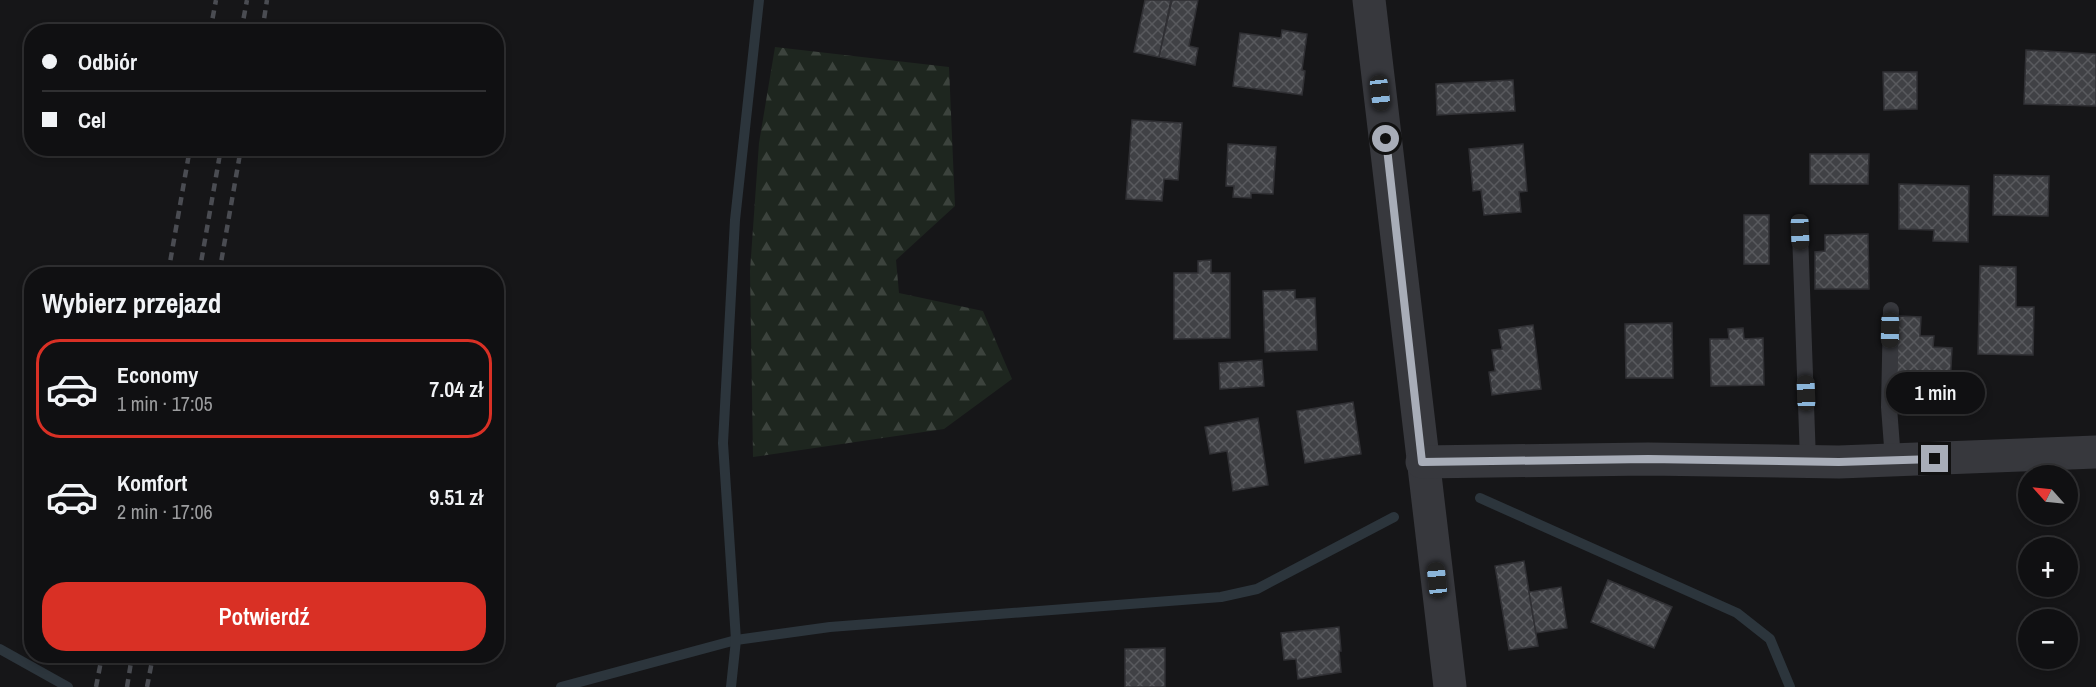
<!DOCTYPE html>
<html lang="pl">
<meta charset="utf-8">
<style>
body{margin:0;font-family:"Archivo Narrow",sans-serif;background:#1e1e20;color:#f1f3f6;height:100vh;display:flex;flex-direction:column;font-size:22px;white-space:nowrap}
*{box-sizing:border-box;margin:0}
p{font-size:20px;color:#9c9d9f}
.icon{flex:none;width:33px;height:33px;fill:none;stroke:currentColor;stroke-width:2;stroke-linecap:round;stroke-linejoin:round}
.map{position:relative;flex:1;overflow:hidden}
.side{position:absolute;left:24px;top:267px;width:480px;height:396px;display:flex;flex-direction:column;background:#101012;border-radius:24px;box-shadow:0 3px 9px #0003,0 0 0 2px #303032}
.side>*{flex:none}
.banner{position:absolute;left:24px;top:24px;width:480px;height:132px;border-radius:24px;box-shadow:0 3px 9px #0003,0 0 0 2px #303032;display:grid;align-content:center;height:132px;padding:0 18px;background:#101012}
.needle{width:39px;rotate:297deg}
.controls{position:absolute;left:2018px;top:465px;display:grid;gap:12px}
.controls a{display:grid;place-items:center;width:60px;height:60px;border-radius:50%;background:#101012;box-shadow:0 3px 9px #0003,0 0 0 2px #303032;font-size:30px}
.end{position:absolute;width:27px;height:27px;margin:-14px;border:8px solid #a8adb8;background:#111;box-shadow:0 0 0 3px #111}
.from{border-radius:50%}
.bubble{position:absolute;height:42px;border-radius:21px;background:#101012;box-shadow:0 3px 9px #0003,0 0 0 2px #303032;font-size:20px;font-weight:600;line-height:42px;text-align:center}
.car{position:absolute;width:18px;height:36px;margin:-18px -9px;border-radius:8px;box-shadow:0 0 4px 2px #0007;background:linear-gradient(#222 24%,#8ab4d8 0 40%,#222 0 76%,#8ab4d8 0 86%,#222 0)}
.banner b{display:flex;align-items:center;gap:21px;height:57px;font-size:22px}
.banner b+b{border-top:2px solid #303032}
.banner i{width:15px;height:15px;background:#f1f3f6}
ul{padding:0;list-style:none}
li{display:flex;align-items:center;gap:18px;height:99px;margin:0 12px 9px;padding:0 6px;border:3px solid transparent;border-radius:24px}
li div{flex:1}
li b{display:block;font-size:22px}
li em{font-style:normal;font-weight:600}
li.on{border-color:#d93025}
li>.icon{width:54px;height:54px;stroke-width:1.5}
h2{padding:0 18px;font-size:27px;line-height:72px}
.cta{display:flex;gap:12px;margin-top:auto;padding:12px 18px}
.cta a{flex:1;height:69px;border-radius:24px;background:#d93025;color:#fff;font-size:24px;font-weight:600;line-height:69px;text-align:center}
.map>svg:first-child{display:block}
.forest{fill:url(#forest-firs)}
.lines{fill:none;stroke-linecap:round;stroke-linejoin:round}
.stream{stroke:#2c353c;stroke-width:10}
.building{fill:url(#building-cross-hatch);stroke:#303034;stroke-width:1.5}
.lane{stroke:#37383d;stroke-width:16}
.street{stroke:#37383d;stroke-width:33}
.rail{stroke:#4a4c52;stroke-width:4.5;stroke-dasharray:8 6;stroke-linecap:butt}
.route{stroke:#a8adb8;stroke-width:8}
</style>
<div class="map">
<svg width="2096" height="687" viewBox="0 0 2096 687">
<defs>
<pattern id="forest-firs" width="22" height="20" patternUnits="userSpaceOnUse" patternTransform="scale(1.5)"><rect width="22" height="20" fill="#1e261f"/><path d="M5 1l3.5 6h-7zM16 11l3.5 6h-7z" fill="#3c433d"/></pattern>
<pattern id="building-cross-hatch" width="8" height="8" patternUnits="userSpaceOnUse" patternTransform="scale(1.5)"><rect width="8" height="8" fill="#404145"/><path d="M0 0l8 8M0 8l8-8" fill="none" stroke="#595a5e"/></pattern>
</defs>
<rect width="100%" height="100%" fill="#161618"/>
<polygon class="forest" points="775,47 949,67 955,206 896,260 899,293 983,311 1012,379 944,429 753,457 750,271 759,143"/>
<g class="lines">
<g class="stream">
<polyline points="1480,498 1737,613 1770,639 1790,687"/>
<polyline points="0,649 68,687"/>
<polyline points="561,687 736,640 830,627 1221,597 1257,589 1394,517"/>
<polyline points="731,687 736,640 723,443 735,220 759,0"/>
</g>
</g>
<g class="building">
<polygon points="1145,0 1171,0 1159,57 1134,52"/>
<polygon points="1172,0 1198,0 1189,46 1198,48 1195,65 1159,57"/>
<polygon points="1282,30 1307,34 1302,70 1305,71 1302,95 1233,86 1240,33 1281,38"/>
<polygon points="2026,50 2096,54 2096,106 2024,104"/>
<polygon points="1883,72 1917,72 1917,109 1884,110"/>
<polygon points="1513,80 1515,111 1437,115 1436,84"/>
<polygon points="1132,120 1182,123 1178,180 1164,179 1162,201 1126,199"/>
<polygon points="1228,144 1276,147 1273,194 1251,193 1251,198 1233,197 1234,186 1226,186"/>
<polygon points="1523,144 1527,191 1519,192 1521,212 1484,215 1481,190 1473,191 1469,149"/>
<polygon points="1810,154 1869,154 1868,184 1810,184"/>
<polygon points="1994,175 2049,176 2048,216 1993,215"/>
<polygon points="1899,184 1969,186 1968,242 1933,241 1934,230 1899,229"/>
<rect x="1744" y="215" width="25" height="49"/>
<polygon points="1868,234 1869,289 1815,289 1815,252 1825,251 1825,235"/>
<polygon points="1211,260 1211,273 1230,273 1230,338 1174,339 1174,273 1198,273 1198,261"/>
<polygon points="1980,266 2016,267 2016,307 2034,307 2033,355 1978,354"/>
<polygon points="1295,290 1295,299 1315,298 1317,350 1265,352 1263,291"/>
<polygon points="1899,316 1921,317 1920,336 1934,336 1933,347 1952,348 1950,385 1895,382"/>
<polygon points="1672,323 1673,378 1626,378 1625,324"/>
<polygon points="1533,325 1541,389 1492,395 1489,372 1495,371 1492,350 1502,349 1499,330"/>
<polygon points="1743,328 1744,339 1763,338 1764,385 1711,386 1710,339 1729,339 1728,329"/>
<polygon points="1262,360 1264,386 1220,389 1219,363"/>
<polygon points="1353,402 1361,454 1305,463 1297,411"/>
<polygon points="1258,418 1268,485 1233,491 1227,451 1210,454 1205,427"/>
<polygon points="1524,561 1538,646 1509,650 1495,566"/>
<polygon points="1608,580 1672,607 1654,648 1591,622"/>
<polygon points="1561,587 1567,628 1536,633 1529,592"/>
<polygon points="1339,627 1341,651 1339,651 1341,672 1298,679 1296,659 1284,660 1281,633"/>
<polygon points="1165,648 1165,687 1125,687 1125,649"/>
</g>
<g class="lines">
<g class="lane">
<polyline points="1800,232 1808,461"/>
<polyline points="1891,310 1889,407 1893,460"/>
</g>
<g class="street">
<polyline points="1369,0 1450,687"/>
<polyline points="1422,462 1648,459 1839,462 2096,452"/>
</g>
<g class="rail">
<polyline points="210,32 216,0"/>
<polyline points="241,32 247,0"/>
<polyline points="262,32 267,0"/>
<polyline points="168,274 190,148"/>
<polyline points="199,274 221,148"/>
<polyline points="219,274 241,148"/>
<polyline points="96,687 102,656"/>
<polyline points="127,687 132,656"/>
<polyline points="147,687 153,656"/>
</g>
</g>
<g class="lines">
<polyline class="route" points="1386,139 1422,462 1648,459 1839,462 1935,459"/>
</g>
</svg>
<div class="controls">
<a><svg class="needle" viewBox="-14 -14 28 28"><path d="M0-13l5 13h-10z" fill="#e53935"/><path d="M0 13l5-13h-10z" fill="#9c9d9f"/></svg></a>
<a>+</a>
<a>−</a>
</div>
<i class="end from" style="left:1386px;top:139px"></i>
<i class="end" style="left:1935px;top:459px"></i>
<div class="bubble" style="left:1886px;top:372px;width:99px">1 min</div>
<i class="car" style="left:1380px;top:93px;rotate:173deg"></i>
<i class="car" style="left:1800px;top:232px;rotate:178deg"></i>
<i class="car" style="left:1890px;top:330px;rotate:181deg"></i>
<i class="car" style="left:1806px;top:393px;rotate:358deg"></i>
<i class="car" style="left:1437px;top:580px;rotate:354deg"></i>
<div class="banner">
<b><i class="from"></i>Odbiór</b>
<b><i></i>Cel</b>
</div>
<section class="side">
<h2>Wybierz przejazd</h2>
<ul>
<li class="on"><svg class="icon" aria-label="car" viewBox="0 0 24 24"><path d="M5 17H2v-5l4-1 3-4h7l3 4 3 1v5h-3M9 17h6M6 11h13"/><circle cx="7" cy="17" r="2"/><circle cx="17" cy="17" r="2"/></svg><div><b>Economy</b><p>1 min · 17:05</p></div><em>7.04 zł</em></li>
<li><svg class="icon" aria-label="car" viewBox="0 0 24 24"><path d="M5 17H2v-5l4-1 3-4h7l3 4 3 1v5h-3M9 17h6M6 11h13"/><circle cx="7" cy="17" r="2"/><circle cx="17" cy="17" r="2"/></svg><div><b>Komfort</b><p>2 min · 17:06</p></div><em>9.51 zł</em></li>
</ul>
<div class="cta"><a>Potwierdź</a></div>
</section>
</div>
